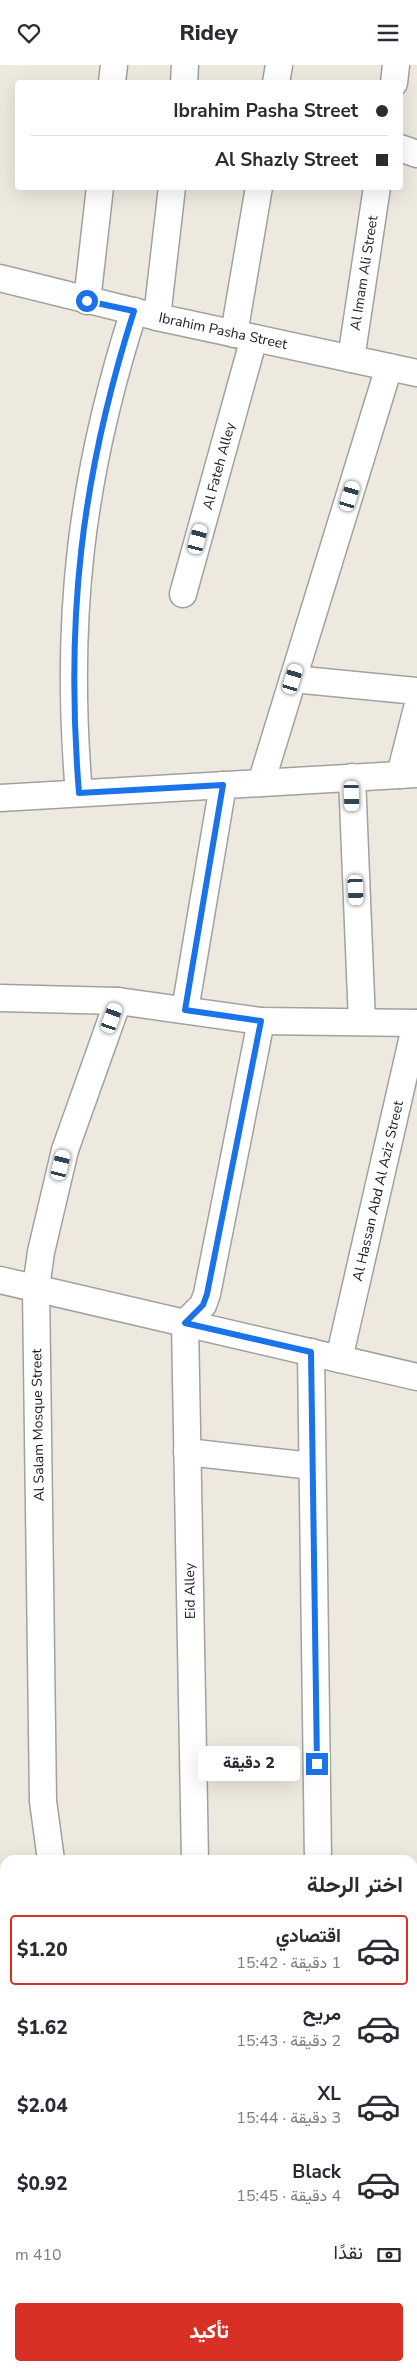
<!DOCTYPE html>
<html lang="ar">
<meta charset="utf-8">
<style>
body{margin:0;font-family:"Nunito Sans",Vazirmatn,sans-serif;background:#f7f7f7;color:#2b2b33;direction:rtl;height:100vh;display:flex;flex-direction:column;font-size:19px;white-space:nowrap}
*{box-sizing:border-box;margin:0}
p{font-size:16px;color:#7c7c81}
.icon{flex:none;width:28px;height:28px;fill:none;stroke:currentColor;stroke-width:2;stroke-linecap:round;stroke-linejoin:round}
.map{position:relative;flex:1;overflow:hidden;direction:ltr}
.sheet{position:absolute;left:0px;top:1790px;width:418px;height:516px;display:flex;flex-direction:column;background:#fff;border-radius:15px 15px 0 0;box-shadow:0 5px 20px #0002;direction:rtl}
.sheet>*{flex:none}
.hud{position:absolute;left:15px;top:15px;width:388px;height:110px;border-radius:5px;box-shadow:0 5px 20px #0002;direction:rtl;display:grid;align-content:center;height:110px;padding:0 15px;background:#fff}
.end{position:absolute;width:22px;height:22px;margin:-11px;border:6px solid #1a73e8;background:#fff;box-shadow:0 0 0 2px #fff}
.from{border-radius:50%}
.bubble{position:absolute;height:35px;border-radius:5px;background:#fff;box-shadow:0 5px 20px #0002;font-size:16px;font-weight:800;line-height:35px;text-align:center;direction:rtl}
.car{position:absolute;width:15px;height:30px;margin:-15px -8px;border-radius:6px;box-shadow:0 0 4px 1px #0007;background:linear-gradient(#fff 24%,#345 0 40%,#fff 0 76%,#345 0 86%,#fff 0)}
.hud b{display:flex;align-items:center;gap:18px;height:48px;font-size:19px}
.hud b+b{border-top:1px solid #e1e1e2}
.hud i{width:12px;height:12px;background:#2b2b33}
ul{padding:0;list-style:none}
li{display:flex;align-items:center;gap:15px;height:70px;margin:0 10px 8px;padding:0 5px;border:2px solid transparent;border-radius:5px}
li div{flex:1}
li b{display:block;font-size:19px}
li em{font-style:normal;font-weight:800}
li.on{border-color:#d93025}
li>.icon{width:45px;height:45px;stroke-width:1.5}
h2{padding:0 15px;font-size:22px;line-height:60px}
.pay{display:flex;align-items:center;gap:12px;height:55px;padding:0 15px;font-size:19px}
.pay p{margin-inline-start:auto}
.button{display:flex;gap:10px;margin-top:auto;padding:10px 15px}
.button a{flex:1;height:58px;border-radius:5px;background:#d93025;color:#fff;font-size:20px;font-weight:800;line-height:58px;text-align:center}
header{display:flex;justify-content:space-between;align-items:center;height:65px;padding:0 15px;background:#fff;font-size:22px;font-weight:800}
.map>svg:first-child{display:block}
.lines{fill:none;stroke-linecap:round;stroke-linejoin:round}
.minor-casing{stroke:#a1a1a1;stroke-width:29}
.minor{stroke:#fff;stroke-width:26}
.route{stroke:#1a73e8;stroke-width:6}
.labels{text-anchor:middle;dominant-baseline:central;stroke-width:4;stroke-linejoin:round;paint-order:stroke}
.street-label{font-size:14px;fill:#1a1a1a;stroke:#fff}
</style>
<header><svg class="icon" aria-label="menu" viewBox="0 0 24 24"><path d="M4 6h16M4 12h16M4 18h16"/></svg>Ridey<svg class="icon" aria-label="heart" viewBox="0 0 24 24"><path d="M12 20l-8-8c-3-5 5-10 8-4 3-6 11-1 8 4z"/></svg></header>
<div class="map">
<svg width="417" height="2306" viewBox="0 0 417 2306">
<rect width="100%" height="100%" fill="#ede9df"/>
<g class="lines">
<g class="minor-casing">
<g id="minor">
<polyline points="112,18 114,0"/>
<polyline points="184,18 185,0"/>
<polyline points="276,18 279,0"/>
<polyline points="394,18 396,0"/>
<polyline points="400,83 417,89"/>
<polyline points="0,213 157,252 417,308"/>
<polyline points="87,236 100,122"/>
<polyline points="157,252 172,122"/>
<polyline points="234,269 259,122"/>
<polyline points="351,294 377,122"/>
<polyline points="183,529 254,273"/>
<polyline points="293,614 417,626"/>
<polyline points="400,710 417,643"/>
<polyline points="352,712 362,957"/>
<polyline points="261,718 389,302"/>
<path d="M79 728C64 555 81 411 134 246"/>
<polyline points="0,733 417,709"/>
<polyline points="0,933 118,936 261,956 417,958"/>
<polyline points="185,945 223,720"/>
<polyline points="0,1215 417,1312"/>
<polyline points="311,1287 318,1795"/>
<polyline points="339,1294 416,958"/>
<polyline points="187,1387 312,1401"/>
<polyline points="51,1795 43,1736 36,1223 41,1187 65,1085 118,936"/>
<polyline points="195,1795 185,1258 203,1240 207,1229 261,956"/>
<polyline points="412,1905 417,1902"/>
<polyline points="0,1982 5,1985"/>
</g>
</g>
<use href="#minor" class="minor"/>
</g>
<g class="lines">
<path class="route" d="M87 236 134 246C81 412 65 555 79 728L223 720 185 945 261 956 207 1229 203 1240 185 1258 311 1287 317 1699"/>
</g>
<g class="labels">
<g class="street-label">
<text transform="translate(364 208) rotate(-81)">Al Imam Ali Street</text>
<text transform="translate(223 266) rotate(12)">Ibrahim Pasha Street</text>
<text transform="translate(219 401) rotate(-75)">Al Fateh Alley</text>
<text transform="translate(378 1126) rotate(-77)">Al Hassan Abd Al Aziz Street</text>
<text transform="translate(38 1360) rotate(-91)">Al Salam Mosque Street</text>
<text transform="translate(190 1526) rotate(-91)">Eid Alley</text>
</g>
</g>
</svg>
<i class="end from" style="left:87px;top:236px"></i>
<i class="end" style="left:317px;top:1699px"></i>
<div class="bubble" style="left:198px;top:1681px;width:102px">2 دقيقة</div>
<i class="car" style="left:350px;top:431px;rotate:17deg"></i>
<i class="car" style="left:198px;top:474px;rotate:15deg"></i>
<i class="car" style="left:293px;top:614px;rotate:17deg"></i>
<i class="car" style="left:352px;top:731px;rotate:178deg"></i>
<i class="car" style="left:356px;top:825px;rotate:177deg"></i>
<i class="car" style="left:112px;top:953px;rotate:19deg"></i>
<i class="car" style="left:61px;top:1100px;rotate:14deg"></i>
<div class="hud">
<b><i class="from"></i>Ibrahim Pasha Street</b>
<b><i></i>Al Shazly Street</b>
</div>
<section class="sheet">
<h2>اختر الرحلة</h2>
<ul>
<li class="on"><svg class="icon" aria-label="car" viewBox="0 0 24 24"><path d="M5 17H2v-5l4-1 3-4h7l3 4 3 1v5h-3M9 17h6M6 11h13"/><circle cx="7" cy="17" r="2"/><circle cx="17" cy="17" r="2"/></svg><div><b>اقتصادي</b><p>1 دقيقة · 15:42</p></div><em>$1.20</em></li>
<li><svg class="icon" aria-label="car" viewBox="0 0 24 24"><path d="M5 17H2v-5l4-1 3-4h7l3 4 3 1v5h-3M9 17h6M6 11h13"/><circle cx="7" cy="17" r="2"/><circle cx="17" cy="17" r="2"/></svg><div><b>مريح</b><p>2 دقيقة · 15:43</p></div><em>$1.62</em></li>
<li><svg class="icon" aria-label="car" viewBox="0 0 24 24"><path d="M5 17H2v-5l4-1 3-4h7l3 4 3 1v5h-3M9 17h6M6 11h13"/><circle cx="7" cy="17" r="2"/><circle cx="17" cy="17" r="2"/></svg><div><b>XL</b><p>3 دقيقة · 15:44</p></div><em>$2.04</em></li>
<li><svg class="icon" aria-label="car" viewBox="0 0 24 24"><path d="M5 17H2v-5l4-1 3-4h7l3 4 3 1v5h-3M9 17h6M6 11h13"/><circle cx="7" cy="17" r="2"/><circle cx="17" cy="17" r="2"/></svg><div><b>Black</b><p>4 دقيقة · 15:45</p></div><em>$0.92</em></li>
</ul>
<div class="pay"><svg class="icon" aria-label="cash" viewBox="0 0 24 24"><path d="M3 7h18v10H3z"/><circle cx="12" cy="12" r="2"/></svg>نقدًا<p>410 m</p></div>
<div class="button"><a>تأكيد</a></div>
</section>
</div>
